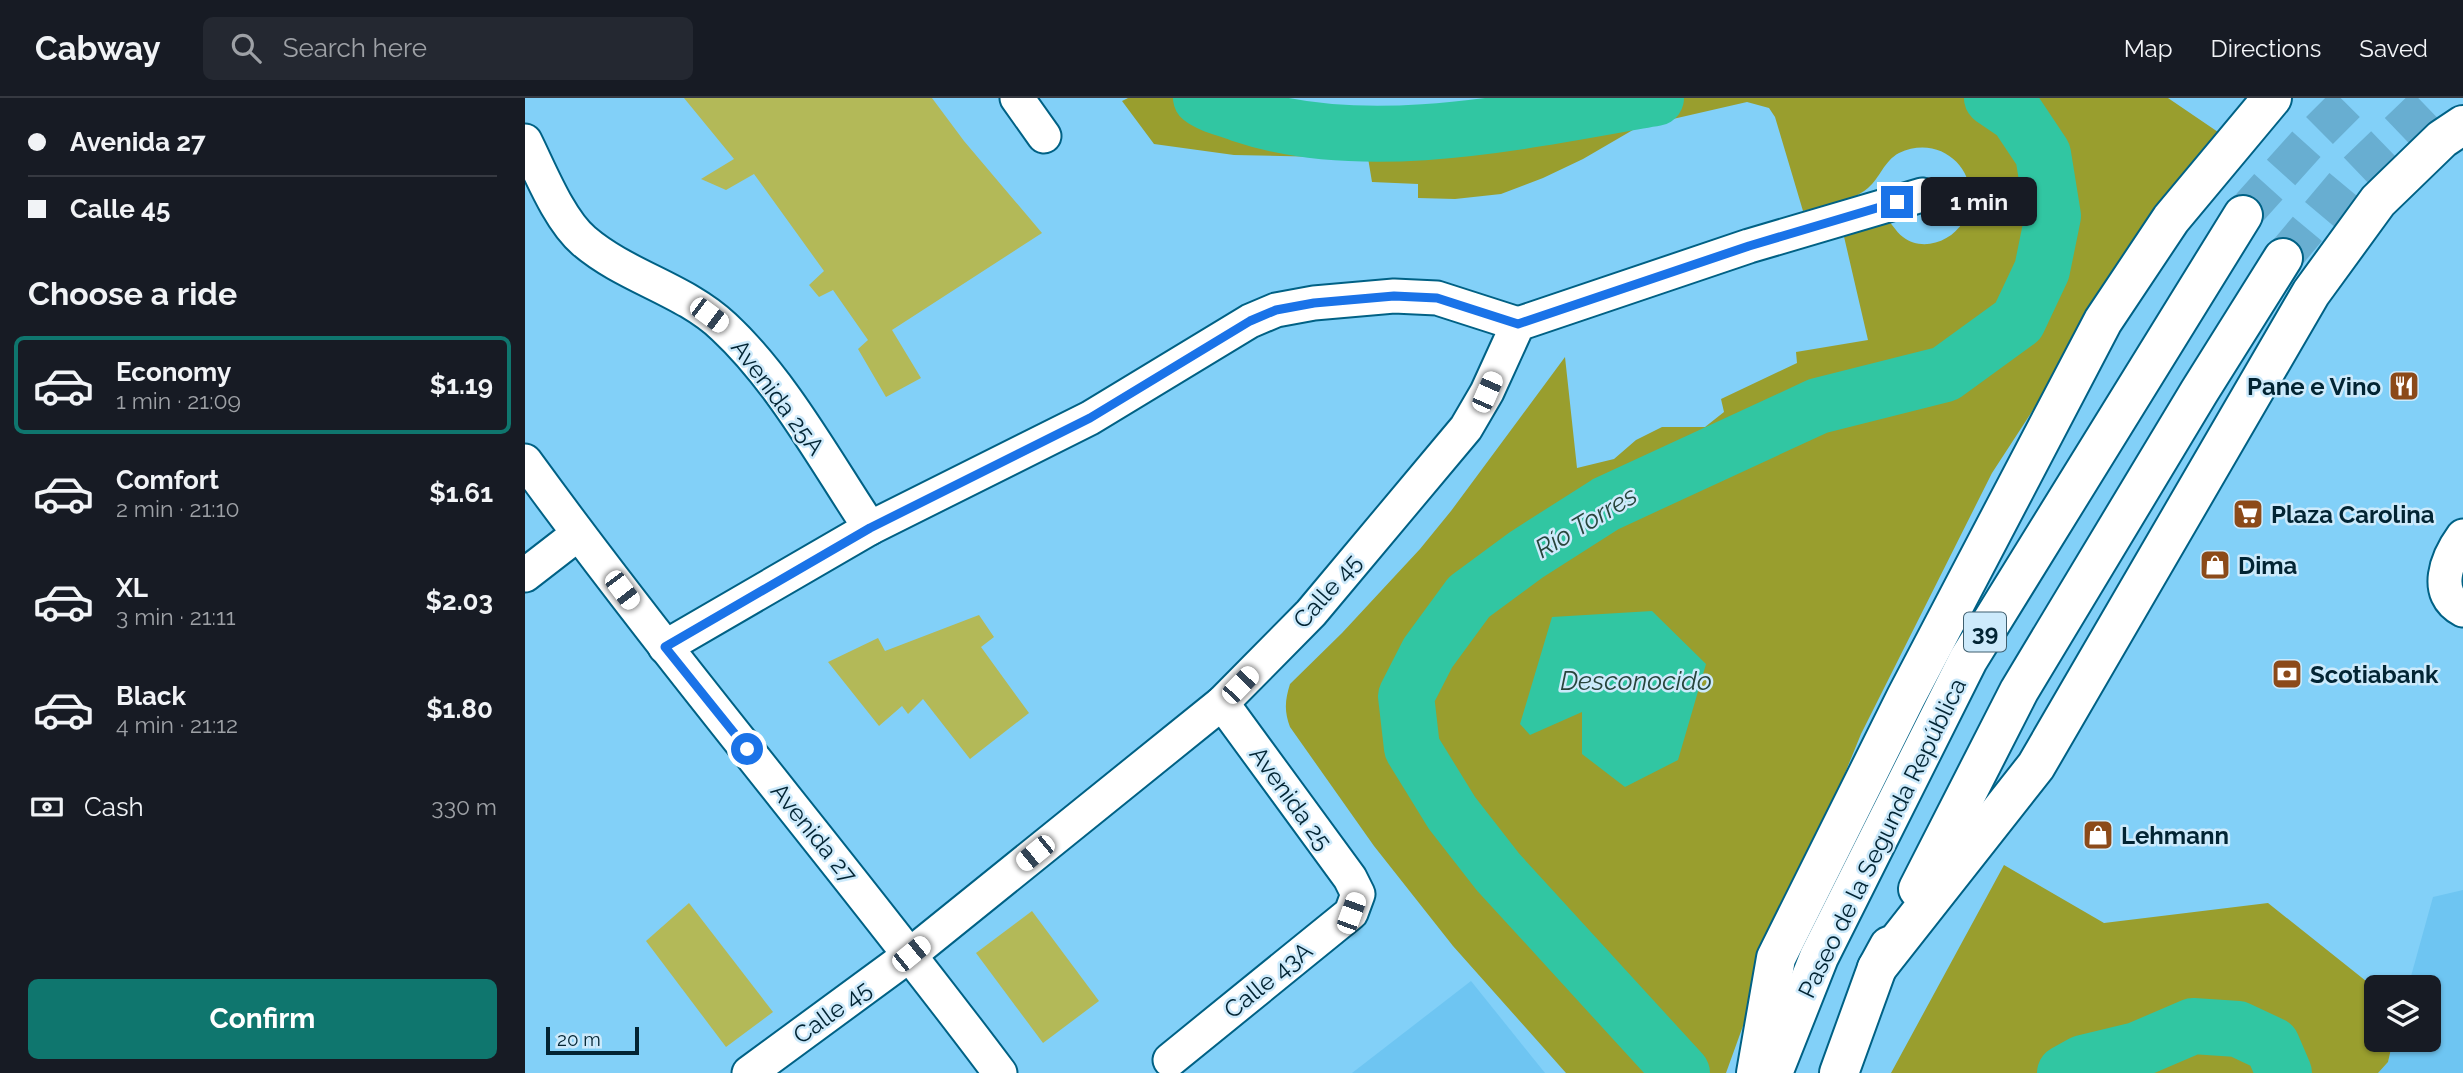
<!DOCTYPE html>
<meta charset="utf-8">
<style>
body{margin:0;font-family:Raleway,sans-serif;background:#242831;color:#f1f3f6;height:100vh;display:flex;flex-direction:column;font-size:26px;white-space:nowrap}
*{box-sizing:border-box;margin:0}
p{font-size:23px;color:#9ea1a6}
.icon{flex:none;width:38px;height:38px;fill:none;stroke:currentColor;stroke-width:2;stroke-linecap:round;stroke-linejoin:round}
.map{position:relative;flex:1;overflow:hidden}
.sheet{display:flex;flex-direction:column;background:#171b24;width:525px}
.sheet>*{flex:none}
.top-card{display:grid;align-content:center;height:154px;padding:0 28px;background:#171b24}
.fabs{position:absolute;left:1839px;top:877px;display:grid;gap:14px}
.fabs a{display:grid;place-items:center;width:77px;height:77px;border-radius:10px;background:#171b24;box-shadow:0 2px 5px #0004;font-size:35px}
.scale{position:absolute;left:21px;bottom:18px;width:93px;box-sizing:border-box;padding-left:7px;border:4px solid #022433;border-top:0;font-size:19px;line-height:24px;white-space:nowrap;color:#022433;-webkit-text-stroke:5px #cdeafb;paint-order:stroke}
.end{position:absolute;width:32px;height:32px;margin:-16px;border:9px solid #1a73e8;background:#fff;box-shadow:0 0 0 4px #fff}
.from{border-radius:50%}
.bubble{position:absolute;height:49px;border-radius:10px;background:#171b24;box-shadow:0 2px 5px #0004;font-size:23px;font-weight:700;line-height:49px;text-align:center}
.car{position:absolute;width:21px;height:42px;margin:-21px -10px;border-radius:9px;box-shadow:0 0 5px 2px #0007;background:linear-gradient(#fff 24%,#345 0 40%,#fff 0 76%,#345 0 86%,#fff 0)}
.top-card b{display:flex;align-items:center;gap:24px;height:66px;font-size:26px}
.top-card b+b{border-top:2px solid #363941}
.top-card i{width:18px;height:18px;background:#f1f3f6}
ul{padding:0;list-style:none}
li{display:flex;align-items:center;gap:21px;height:98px;margin:0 14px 10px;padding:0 14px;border:4px solid transparent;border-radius:10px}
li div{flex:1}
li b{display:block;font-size:26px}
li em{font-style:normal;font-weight:700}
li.current{border-color:#0f766e}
li>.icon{width:63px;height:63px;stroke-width:1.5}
h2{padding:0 28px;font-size:32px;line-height:84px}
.pay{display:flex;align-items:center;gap:18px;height:77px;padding:0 28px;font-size:26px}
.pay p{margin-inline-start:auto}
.cta{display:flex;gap:14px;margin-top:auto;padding:14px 28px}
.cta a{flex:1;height:80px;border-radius:10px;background:#0f766e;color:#fff;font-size:28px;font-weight:700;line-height:80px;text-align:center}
header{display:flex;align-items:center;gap:42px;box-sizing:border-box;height:98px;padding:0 35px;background:#171b24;border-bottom:2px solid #363941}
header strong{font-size:33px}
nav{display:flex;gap:38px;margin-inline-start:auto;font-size:24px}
.search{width:490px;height:63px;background:#242831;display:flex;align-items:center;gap:18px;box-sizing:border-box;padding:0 24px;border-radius:10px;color:#9ea1a6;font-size:26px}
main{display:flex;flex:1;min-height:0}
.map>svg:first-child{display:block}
.built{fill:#6ec5f2}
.green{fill:#b3b958}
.forest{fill:#999e2e}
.water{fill:#31c6a2}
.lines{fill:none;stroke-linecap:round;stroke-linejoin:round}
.river{stroke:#31c6a2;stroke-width:56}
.highway-tunnel{stroke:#68aed1;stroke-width:38;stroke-dasharray:38 19;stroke-linecap:butt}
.minor-casing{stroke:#006185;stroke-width:37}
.highway-casing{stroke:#006185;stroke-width:42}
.minor{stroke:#fff;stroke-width:33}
.highway{stroke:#fff;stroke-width:38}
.route{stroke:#1a73e8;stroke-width:9}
.labels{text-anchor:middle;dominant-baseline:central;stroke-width:5;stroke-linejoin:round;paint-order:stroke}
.shield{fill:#cdeafb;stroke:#3f5f6f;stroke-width:2}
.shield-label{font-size:23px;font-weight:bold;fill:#022433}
.poi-label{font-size:24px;font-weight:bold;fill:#022433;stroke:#cdeafb;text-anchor:start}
.street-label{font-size:24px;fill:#022433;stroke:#cdeafb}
.water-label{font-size:26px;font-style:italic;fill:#28453c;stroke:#cdeafb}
</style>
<header>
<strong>Cabway</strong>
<div class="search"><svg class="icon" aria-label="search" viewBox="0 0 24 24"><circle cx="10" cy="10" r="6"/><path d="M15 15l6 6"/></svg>Search here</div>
<nav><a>Map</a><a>Directions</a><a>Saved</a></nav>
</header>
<main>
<section class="sheet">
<div class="top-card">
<b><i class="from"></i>Avenida 27</b>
<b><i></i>Calle 45</b>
</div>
<h2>Choose a ride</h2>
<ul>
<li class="current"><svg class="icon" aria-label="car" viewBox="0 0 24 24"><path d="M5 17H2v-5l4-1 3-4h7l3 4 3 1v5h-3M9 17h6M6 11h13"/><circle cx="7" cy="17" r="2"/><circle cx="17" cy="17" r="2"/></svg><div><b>Economy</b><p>1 min · 21:09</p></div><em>$1.19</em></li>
<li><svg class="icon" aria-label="car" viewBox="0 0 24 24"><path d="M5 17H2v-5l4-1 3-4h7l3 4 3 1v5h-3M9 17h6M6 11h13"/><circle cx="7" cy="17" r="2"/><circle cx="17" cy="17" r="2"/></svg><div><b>Comfort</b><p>2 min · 21:10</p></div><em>$1.61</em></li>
<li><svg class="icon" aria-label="car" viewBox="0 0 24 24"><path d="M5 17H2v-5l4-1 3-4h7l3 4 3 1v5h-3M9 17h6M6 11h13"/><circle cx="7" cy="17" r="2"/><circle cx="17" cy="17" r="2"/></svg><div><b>XL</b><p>3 min · 21:11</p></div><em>$2.03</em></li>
<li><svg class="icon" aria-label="car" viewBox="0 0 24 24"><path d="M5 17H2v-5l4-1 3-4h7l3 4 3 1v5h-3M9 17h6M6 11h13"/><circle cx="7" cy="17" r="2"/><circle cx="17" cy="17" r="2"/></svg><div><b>Black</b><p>4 min · 21:12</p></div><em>$1.80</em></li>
</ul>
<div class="pay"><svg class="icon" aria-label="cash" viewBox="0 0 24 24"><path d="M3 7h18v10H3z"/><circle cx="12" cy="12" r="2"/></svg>Cash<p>330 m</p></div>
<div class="cta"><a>Confirm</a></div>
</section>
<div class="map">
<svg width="1938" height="975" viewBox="0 0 1938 975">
<rect width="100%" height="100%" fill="#82d0f8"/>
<g class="built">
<polygon points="1938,792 1938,975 1853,975 1863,964 1868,942 1904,942 1904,889 1883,889 1908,799"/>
<polygon points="946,883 1020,975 827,975"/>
</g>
<g class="green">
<polygon points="159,0 407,0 439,43 517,135 367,232 396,280 361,299 333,251 343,242 308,192 294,199 284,187 299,173 229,76 201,92 176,81 209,61"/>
<polygon points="454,517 469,539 456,549 504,615 445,661 398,601 383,616 377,608 354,628 303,564 353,540 360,553"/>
<polygon points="164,805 248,914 201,949 121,843"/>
<polygon points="507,813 574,903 518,945 451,855"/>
</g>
<g class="forest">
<path d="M603 0H748L824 12 874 13 928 11 996 0H1643L1693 34 1682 63 1570 217 1467 375 1336 636 1227 903 1201 975H1041L928 848 849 748 765 629C759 613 760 602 765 586L817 535 895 451 926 413 1040 259 1052 370 1089 361 1111 342 1137 329H1180L1199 314 1196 301 1272 265 1271 254 1343 242 1317 130 1360 119C1367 125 1370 133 1378 139 1397 154 1426 144 1438 124 1463 81 1420 33 1374 55 1359 63 1355 80 1343 90 1325 105 1299 108 1278 113L1250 19 1244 10 1222 4 1113 29 1058 61 1018 80 976 96 930 101 893 100V86L847 84 843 60 709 57 629 46 597 3Z"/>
<polygon points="1479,767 1579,825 1743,805 1851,891 1852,942 1868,942 1863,964 1853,975 1366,975"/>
</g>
<polygon class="water" points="1127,513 1181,566 1153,662 1100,689 1057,656 1057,614 1005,637 995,626 1027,519"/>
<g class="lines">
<g class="river">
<path d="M676 0C686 8 703 11 715 16 841 59 1003 22 1131 0"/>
<polyline points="1157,975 973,774 927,715 887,650 881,598 903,555 944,499 1001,457 1081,406 1293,308 1420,276 1493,223 1517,172 1528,118 1518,56 1492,17 1467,0"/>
<polyline points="1540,975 1558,965 1612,952 1668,928 1713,931 1747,947 1759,975"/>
</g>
<g class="highway-tunnel">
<polyline points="1718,117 1787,40 1827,0"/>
<polyline points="1758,160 1825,80 1908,0"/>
</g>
<g class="minor-casing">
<g id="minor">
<polyline points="492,0 519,38"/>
<path d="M0 43C15 73 34 122 59 143 101 179 159 191 199 229 257 283 301 364 345 430"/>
<path d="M0 363C152 572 320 768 475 975"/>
<path d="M1938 438C1922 460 1907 496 1938 512"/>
<polyline points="0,477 53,436"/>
<polyline points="140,549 345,430 565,320 725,223 751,212 789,205 869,198 912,200 993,226"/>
<polyline points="645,962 826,815 833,796 825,780 697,605"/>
<polyline points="224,975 386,856 697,605 786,515 941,330 962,294 993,226 1224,148 1397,97"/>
</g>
</g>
<g class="highway-casing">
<g id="highway">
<polyline points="1393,791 1494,593 1674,294 1758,160"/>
<polyline points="1352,870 1511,668 1786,195 1853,103 1917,41 1938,27"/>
<polyline points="1231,975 1251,860 1381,599 1578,223 1646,121 1747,0"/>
<polyline points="1248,975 1294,859 1443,562 1718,117"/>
<polyline points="1314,975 1352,870 1364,848"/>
</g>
</g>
<use href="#minor" class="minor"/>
<use href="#highway" class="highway"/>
</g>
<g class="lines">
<polyline class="route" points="222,651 140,549 345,430 565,320 725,223 751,212 789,205 869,198 912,200 993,226 1224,148 1372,104"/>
</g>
<defs>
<g id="restaurant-square" transform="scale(1.575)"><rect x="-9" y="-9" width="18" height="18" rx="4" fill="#8c4a19" stroke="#cdeafb"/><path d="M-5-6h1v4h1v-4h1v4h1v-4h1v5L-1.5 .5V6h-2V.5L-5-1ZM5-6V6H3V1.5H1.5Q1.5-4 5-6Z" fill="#fff"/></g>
<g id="supermarket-square" transform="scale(1.575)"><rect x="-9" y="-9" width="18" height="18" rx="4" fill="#8c4a19" stroke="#cdeafb"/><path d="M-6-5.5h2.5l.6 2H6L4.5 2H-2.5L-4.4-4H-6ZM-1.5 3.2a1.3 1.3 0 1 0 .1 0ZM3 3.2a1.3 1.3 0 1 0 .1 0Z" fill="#fff"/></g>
<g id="shop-square" transform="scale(1.575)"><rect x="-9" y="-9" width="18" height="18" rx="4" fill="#8c4a19" stroke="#cdeafb"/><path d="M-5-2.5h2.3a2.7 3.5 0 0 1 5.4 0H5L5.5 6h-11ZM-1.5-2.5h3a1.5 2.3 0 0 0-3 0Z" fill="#fff"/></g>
<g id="bank-square" transform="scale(1.575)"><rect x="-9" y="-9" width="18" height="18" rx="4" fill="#8c4a19" stroke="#cdeafb"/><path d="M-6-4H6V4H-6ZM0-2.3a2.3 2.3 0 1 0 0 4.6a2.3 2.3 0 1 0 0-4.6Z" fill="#fff"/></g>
</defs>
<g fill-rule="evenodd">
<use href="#restaurant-square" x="1879" y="288"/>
<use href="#supermarket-square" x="1723" y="416"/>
<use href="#shop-square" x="1690" y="467"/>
<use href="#bank-square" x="1762" y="576"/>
<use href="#shop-square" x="1573" y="737"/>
</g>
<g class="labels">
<rect class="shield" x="1439" y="514.5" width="42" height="39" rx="5"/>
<g class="shield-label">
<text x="1460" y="534">39</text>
</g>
<g class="poi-label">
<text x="1856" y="288" text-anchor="end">Pane e Vino</text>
<text x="1746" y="416">Plaza Carolina</text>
<text x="1713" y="467">Dima</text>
<text x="1785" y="576">Scotiabank</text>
<text x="1596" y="737">Lehmann</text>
</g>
<g class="street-label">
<text transform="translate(253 299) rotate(53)">Avenida 25A</text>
<text transform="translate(802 493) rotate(-49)">Calle 45</text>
<text transform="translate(766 700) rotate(54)">Avenida 25</text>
<text transform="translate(289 735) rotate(51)">Avenida 27</text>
<text transform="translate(1357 740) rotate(-64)">Paseo de la Segunda República</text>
<text transform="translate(743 882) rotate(-39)">Calle 43A</text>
<text transform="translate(307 914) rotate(-36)">Calle 45</text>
</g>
<g class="water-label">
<text transform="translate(1061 424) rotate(-31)">Río Torres</text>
<text x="1111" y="583">Desconocido</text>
</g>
</g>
</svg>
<div class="fabs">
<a><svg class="icon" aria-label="layers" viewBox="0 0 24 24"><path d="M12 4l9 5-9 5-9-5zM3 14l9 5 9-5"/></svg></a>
</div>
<div class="scale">20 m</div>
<i class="end from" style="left:222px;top:651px"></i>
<i class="end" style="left:1372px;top:104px"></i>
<div class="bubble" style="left:1396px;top:79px;width:116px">1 min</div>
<i class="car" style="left:184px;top:217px;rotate:127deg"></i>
<i class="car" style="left:962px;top:294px;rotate:24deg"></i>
<i class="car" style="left:97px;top:492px;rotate:143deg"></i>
<i class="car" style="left:715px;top:587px;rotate:44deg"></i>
<i class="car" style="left:510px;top:755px;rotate:231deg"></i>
<i class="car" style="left:826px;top:815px;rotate:20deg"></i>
<i class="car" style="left:386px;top:856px;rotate:51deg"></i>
</div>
</main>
